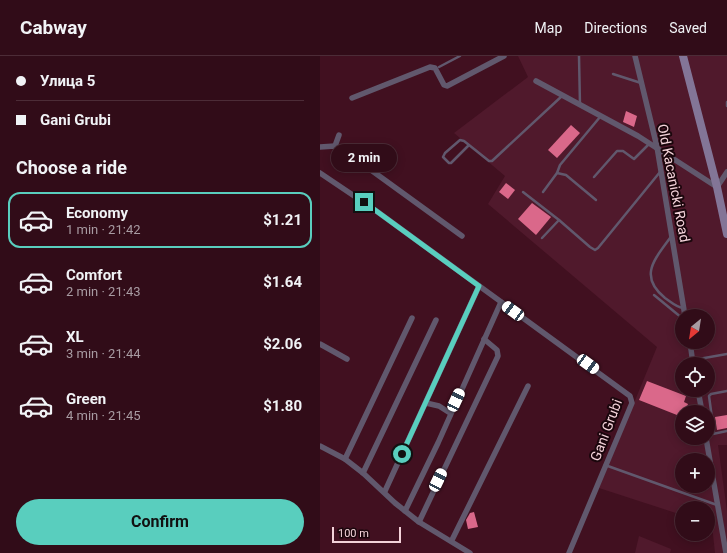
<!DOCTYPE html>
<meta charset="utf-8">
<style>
body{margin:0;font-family:Roboto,sans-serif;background:#3d1a25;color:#f1f3f6;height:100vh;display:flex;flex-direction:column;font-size:15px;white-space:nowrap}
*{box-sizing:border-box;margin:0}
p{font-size:13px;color:#a89ba2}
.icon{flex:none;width:22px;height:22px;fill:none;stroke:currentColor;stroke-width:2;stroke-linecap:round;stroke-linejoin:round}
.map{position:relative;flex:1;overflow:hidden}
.panel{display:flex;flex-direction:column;background:#310c18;width:320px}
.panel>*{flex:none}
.banner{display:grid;align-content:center;height:88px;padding:0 16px;background:#310c18}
.needle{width:26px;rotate:210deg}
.controls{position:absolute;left:355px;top:253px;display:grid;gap:8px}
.controls a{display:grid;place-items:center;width:40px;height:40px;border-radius:50%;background:#310c18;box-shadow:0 2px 10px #0003,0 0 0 1px #4c2c37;font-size:20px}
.scale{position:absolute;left:12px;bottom:10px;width:69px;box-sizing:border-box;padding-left:4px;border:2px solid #f3d2d9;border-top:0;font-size:11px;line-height:14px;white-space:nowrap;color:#f3d2d9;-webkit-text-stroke:3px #1a060c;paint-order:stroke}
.end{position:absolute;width:18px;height:18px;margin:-9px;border:5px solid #59cebe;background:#111;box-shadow:0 0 0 2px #111}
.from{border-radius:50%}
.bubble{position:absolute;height:28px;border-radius:14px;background:#310c18;box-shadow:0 2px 10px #0003,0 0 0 1px #4c2c37;font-size:13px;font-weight:700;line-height:28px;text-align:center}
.car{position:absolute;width:12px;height:24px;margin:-12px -6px;border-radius:5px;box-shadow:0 0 3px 1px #0007;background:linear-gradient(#fff 24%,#345 0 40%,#fff 0 76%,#345 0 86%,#fff 0)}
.banner b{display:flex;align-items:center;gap:14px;height:38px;font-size:15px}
.banner b+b{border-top:1px solid #4c2c37}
.banner i{width:10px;height:10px;background:#f1f3f6}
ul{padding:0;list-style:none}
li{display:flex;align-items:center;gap:12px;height:56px;margin:0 8px 6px;padding:0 8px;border:2px solid transparent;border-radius:12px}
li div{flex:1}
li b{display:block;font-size:15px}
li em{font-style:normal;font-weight:700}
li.selected{border-color:#59cebe}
li>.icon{width:36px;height:36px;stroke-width:1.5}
h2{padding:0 16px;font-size:18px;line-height:48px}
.primary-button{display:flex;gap:8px;margin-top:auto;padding:8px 16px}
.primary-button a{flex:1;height:46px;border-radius:24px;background:#59cebe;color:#111;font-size:16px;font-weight:700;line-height:46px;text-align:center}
header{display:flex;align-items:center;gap:24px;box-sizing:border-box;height:56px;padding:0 20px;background:#310c18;border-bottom:1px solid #4c2c37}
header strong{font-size:19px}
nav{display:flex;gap:22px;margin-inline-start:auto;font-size:14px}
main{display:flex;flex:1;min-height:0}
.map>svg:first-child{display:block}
.built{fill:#50192c;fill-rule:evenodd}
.building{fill:#da688a}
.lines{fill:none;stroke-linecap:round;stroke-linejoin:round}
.lane{stroke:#61586d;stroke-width:2.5}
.street{stroke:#61586d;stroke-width:5.5}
.secondary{stroke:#837597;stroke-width:8}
.route{stroke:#59cebe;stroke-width:5}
.labels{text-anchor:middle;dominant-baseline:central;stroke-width:4;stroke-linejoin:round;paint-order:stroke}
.street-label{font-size:14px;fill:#f3d2d9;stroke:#1a060c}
</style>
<header>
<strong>Cabway</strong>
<nav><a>Map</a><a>Directions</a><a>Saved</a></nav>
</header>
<main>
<section class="panel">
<div class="banner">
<b><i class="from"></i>Улица 5</b>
<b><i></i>Gani Grubi</b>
</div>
<h2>Choose a ride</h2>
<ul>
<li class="selected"><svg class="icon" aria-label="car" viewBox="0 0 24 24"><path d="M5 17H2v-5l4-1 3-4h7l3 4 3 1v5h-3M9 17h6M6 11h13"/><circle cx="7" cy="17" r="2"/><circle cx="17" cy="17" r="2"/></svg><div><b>Economy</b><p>1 min · 21:42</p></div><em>$1.21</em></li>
<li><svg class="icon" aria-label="car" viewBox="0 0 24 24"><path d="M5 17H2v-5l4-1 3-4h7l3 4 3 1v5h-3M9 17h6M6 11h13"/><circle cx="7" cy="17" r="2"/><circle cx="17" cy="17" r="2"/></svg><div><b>Comfort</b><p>2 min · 21:43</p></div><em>$1.64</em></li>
<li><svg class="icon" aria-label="car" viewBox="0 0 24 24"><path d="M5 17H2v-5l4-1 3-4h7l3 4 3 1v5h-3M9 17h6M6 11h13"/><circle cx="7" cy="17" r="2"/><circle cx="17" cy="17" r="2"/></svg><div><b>XL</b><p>3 min · 21:44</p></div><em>$2.06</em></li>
<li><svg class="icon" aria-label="car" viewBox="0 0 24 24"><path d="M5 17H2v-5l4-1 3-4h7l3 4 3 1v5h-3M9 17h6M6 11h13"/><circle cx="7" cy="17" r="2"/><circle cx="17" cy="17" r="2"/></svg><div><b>Green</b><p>4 min · 21:45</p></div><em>$1.80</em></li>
</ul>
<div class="primary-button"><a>Confirm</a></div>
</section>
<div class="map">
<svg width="407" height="497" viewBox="0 0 407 497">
<rect width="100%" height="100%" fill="#411020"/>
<g class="built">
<path d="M198 0H407V389H398L407 455V497H395L392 469 388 468V452H362V459L279 432 337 291 168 148 185 120 134 77 208 21ZM362 260H388V286H362ZM362 308H388V334H362ZM362 356H388V382H362ZM362 404H388V430H362Z"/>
<polygon points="319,480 351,493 350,497 315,497"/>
</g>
<g class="building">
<polygon points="306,55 317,60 314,71 303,66"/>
<polygon points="251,69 260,77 237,102 228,94"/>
<polygon points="186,127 195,134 188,143 179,136"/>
<polygon points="212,147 231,161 216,179 198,163"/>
<polygon points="327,325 366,340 364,346 368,348 365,356 362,356 362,361 319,344"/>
<polygon points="407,359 407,372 397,374 395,361"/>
<polygon points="154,456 158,471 148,473 146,464 150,457"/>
</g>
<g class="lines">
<g class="lane">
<polyline points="259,0 260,49"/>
<polyline points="119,11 140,0"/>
<polyline points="293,18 321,27"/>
<polyline points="407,46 407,50"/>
<polyline points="149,89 131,107 129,107 123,101 125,97 140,84 144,85 169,105 172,105 242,40"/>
<polyline points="237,117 246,119 276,144"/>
<polyline points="274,121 297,95 303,95 314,103 329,88"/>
<polyline points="203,136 239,164"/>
<polyline points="223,136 237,117 240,109 280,61"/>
<polyline points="222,182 239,164 270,191 275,194 278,192 340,116"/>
<path d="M350 182C335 203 318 220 345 242 351 246 356 251 363 252"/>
<polyline points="334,239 362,262"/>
<polyline points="373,304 407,298"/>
<polyline points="394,377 389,340 391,338 407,335"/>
<polyline points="388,379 407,375"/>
<polyline points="285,409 397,449"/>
</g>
<g class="street">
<polyline points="315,0 337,91 365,260"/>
<polyline points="216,25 318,80 397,131 407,116"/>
<polyline points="32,42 110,11 115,12 124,29 127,30 184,0"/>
<polyline points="15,90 19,79"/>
<polyline points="0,91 15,90 22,93 142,180"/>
<polyline points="0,117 55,154 310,340 312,347 249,497"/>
<polyline points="370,286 373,308"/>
<polyline points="0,288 27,303"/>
<polyline points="378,334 382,356"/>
<polyline points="106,347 119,350 130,357"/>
<polyline points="386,382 406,497"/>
<polyline points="0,390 25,403 43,417 75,447 99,466 150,497"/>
<polyline points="25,403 92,262"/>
<polyline points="43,417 116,264"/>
<polyline points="65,435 159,230"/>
<polyline points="85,455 118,387 181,246"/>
<polyline points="99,466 178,300 177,294 164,283"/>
<polyline points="132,484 208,330"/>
</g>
<polyline class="secondary" points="363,0 397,131 407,178"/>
</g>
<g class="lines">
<polyline class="route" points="44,146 159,230 82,398"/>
</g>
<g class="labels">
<g class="street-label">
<text transform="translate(354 127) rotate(79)">Old Kacanicki Road</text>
<text transform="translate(286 374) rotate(-69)">Gani Grubi</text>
</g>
</g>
</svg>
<div class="controls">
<a><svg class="needle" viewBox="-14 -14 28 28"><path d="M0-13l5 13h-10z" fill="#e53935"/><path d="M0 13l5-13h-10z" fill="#a89ba2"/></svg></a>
<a><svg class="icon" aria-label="locate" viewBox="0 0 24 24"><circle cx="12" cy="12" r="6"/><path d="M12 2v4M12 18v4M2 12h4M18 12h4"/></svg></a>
<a><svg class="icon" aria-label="layers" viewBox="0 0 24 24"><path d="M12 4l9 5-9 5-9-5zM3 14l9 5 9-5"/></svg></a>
<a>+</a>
<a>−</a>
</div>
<div class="scale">100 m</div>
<i class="end from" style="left:82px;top:398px"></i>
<i class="end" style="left:44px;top:146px"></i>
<div class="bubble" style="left:11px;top:88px;width:66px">2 min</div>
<i class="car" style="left:193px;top:255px;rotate:306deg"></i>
<i class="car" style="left:268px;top:308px;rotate:126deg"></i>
<i class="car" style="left:136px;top:344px;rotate:25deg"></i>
<i class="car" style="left:118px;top:424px;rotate:26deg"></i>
</div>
</main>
